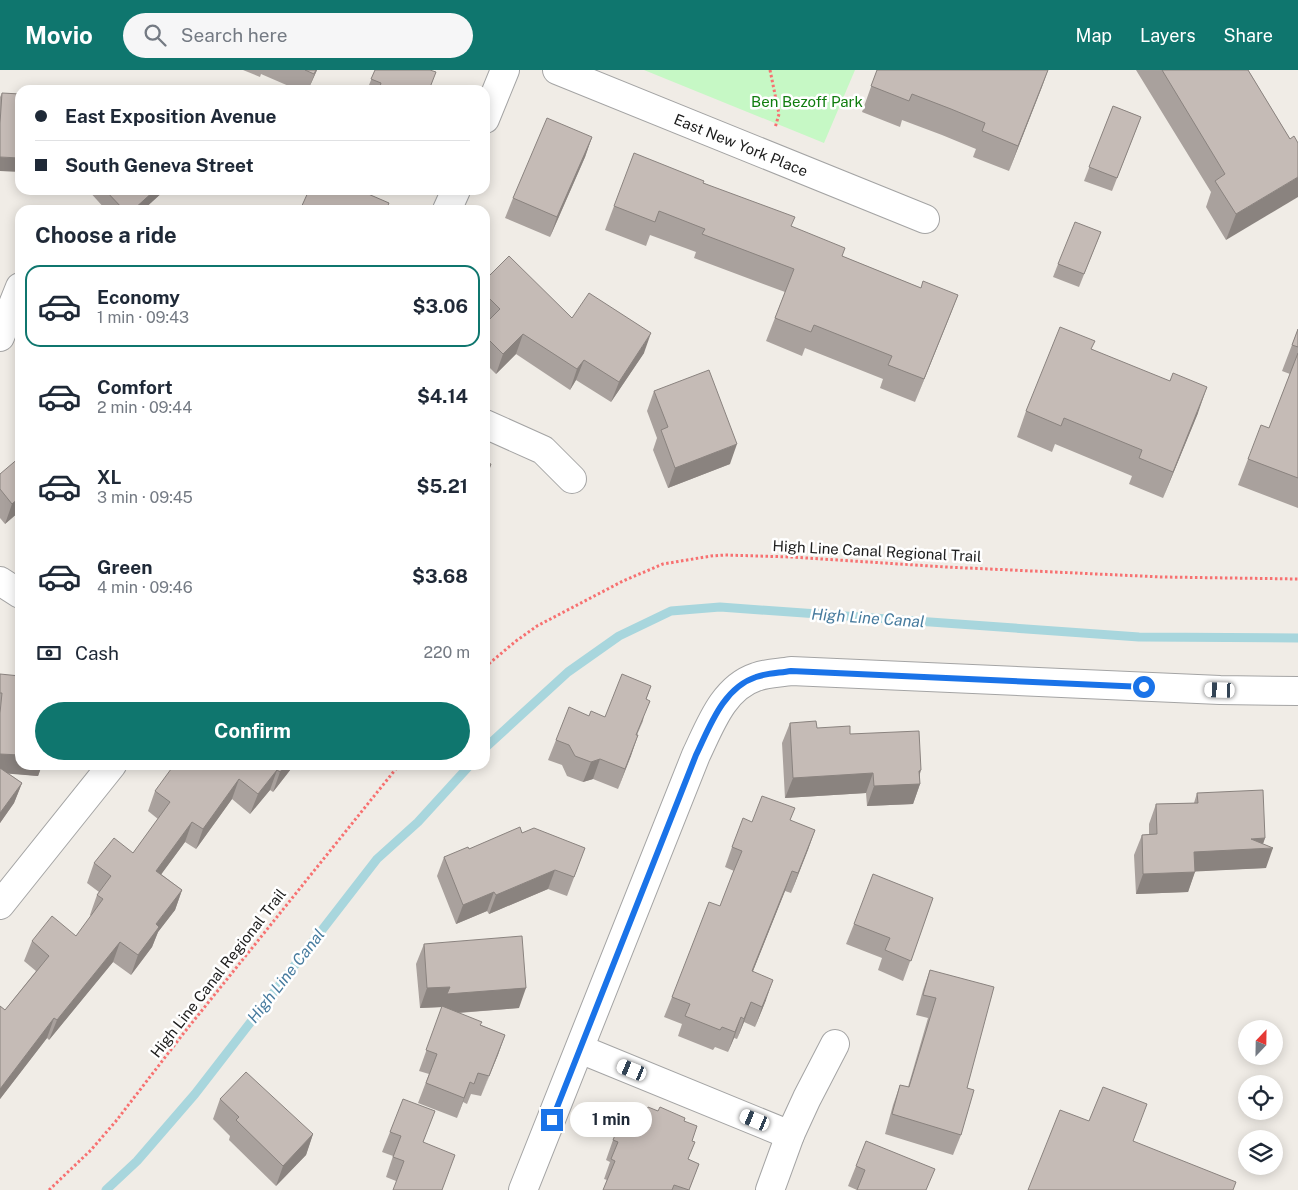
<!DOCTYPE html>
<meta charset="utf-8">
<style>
body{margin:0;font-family:"Public Sans",sans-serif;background:#f6f6f7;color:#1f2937;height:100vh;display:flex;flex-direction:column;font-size:19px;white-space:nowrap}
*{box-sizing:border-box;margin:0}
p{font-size:16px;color:#747a83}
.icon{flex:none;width:28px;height:28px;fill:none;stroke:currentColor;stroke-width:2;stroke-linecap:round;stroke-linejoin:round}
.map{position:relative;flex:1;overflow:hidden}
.sheet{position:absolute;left:15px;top:135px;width:475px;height:565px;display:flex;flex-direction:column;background:#fff;border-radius:15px;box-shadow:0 2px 12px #0003}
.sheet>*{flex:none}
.guide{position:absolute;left:15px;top:15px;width:475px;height:110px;border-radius:15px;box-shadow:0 2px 12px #0003;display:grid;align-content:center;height:110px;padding:0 20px;background:#fff}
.needle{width:32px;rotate:22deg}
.controls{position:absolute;left:1238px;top:950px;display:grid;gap:10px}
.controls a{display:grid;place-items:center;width:45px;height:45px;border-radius:50%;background:#fff;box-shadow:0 2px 12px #0003;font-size:25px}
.end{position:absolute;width:22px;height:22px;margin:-11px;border:6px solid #1a73e8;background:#fff;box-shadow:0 0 0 2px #fff}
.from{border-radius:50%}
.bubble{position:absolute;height:35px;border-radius:18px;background:#fff;box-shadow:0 2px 12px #0003;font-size:16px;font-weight:700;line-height:35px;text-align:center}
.car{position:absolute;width:15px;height:30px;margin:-15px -8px;border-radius:6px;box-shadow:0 0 4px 1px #0007;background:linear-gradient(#fff 24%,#345 0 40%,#fff 0 76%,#345 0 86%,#fff 0)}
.guide b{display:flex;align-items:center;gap:18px;height:48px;font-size:19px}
.guide b+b{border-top:1px solid #e0e1e3}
.guide i{width:12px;height:12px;background:#1f2937}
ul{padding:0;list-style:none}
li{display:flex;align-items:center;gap:15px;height:82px;margin:0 10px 8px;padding:0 10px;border:2px solid transparent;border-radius:15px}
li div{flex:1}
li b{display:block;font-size:19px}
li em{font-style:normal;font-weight:700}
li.selected{border-color:#0f766e}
li>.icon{width:45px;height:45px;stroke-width:1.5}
h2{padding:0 20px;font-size:22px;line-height:60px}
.pay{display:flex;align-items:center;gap:12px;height:55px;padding:0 20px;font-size:19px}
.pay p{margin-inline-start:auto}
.cta{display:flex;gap:10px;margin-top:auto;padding:10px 20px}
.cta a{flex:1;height:58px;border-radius:30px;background:#0f766e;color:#fff;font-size:20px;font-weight:700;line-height:58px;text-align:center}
header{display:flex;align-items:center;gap:30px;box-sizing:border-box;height:70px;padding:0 25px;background:#0f766e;color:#fff}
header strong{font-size:24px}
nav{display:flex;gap:28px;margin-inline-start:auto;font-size:18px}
.search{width:350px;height:45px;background:#f6f6f7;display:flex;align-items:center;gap:12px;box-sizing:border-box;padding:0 18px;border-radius:28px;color:#747a83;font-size:19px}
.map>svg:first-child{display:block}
.park{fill:#c6f8c5}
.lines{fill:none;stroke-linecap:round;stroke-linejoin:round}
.stream{stroke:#a8d6dd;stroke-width:9}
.street-casing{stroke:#a4a4a4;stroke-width:30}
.path{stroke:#f77171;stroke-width:3;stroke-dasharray:2.5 2.5;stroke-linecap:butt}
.street{stroke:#fff;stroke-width:28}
.wall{fill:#a9a19d}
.shaded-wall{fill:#8a837f}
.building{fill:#c5bbb6;stroke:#8a837f}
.route{stroke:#1a73e8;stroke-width:6}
.labels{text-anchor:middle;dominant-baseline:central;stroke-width:5;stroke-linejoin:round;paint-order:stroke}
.park-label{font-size:15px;fill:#107d0e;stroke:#fff}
.street-label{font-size:15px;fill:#202020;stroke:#fff}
.water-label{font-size:16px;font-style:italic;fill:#477b9e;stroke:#fff}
</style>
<header>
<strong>Movio</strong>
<div class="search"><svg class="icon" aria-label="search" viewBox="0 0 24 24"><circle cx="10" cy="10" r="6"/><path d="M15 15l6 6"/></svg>Search here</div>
<nav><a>Map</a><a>Layers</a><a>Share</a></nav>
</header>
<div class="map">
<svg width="1298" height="1120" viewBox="0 0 1298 1120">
<rect width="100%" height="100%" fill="#f0ece6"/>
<polygon class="park" points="644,0 855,0 824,73"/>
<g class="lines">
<g class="stream">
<polyline points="485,678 568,602 619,566 671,541 720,537 1139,567 1298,568"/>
<polyline points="106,1120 137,1091 195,1024 377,789 418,752 470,695"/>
</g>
<g class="street-casing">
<g id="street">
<polyline points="557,0 925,149"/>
<polyline points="485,49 505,0"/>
<polyline points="447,140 456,120"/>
<polyline points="0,267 20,217"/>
<polyline points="485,354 543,380 572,409"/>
<polyline points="0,511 20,524"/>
<polyline points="0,835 112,695"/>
<polyline points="580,979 790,1065"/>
<path d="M523 1120 696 685C710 656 723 618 756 607 767 603 780 603 791 601L1220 620 1298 621"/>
<polyline points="770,1120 790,1065 807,1028 835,974"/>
</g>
</g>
<g class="path">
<polyline points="770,0 779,44 775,58"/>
<polyline points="485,597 516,571 537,556 623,511 663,494 711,486 725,485 791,487 946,497 1162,507 1298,509"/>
<polyline points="49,1120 91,1080 116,1051 183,964 399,695"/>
</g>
<use href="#street" class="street"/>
</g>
<g class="wall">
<polygon points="243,0 317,0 308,20 298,20 261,4 260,7"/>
<polygon points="375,0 429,20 367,20"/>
<polygon points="877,0 1048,0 1009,101 973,87 976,79 942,65 902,50 900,57 862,42"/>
<polygon points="1136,0 1248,0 1290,69 1226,170 1206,137 1211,122"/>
<polygon points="2,23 0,101 0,27"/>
<polygon points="1113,36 1141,47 1112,121 1084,111"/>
<polygon points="592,67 585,87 550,167 505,148 513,128"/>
<polygon points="704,113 791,156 842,186 921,218 958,225 915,332 880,318 883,309 805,278 802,286 766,271 785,222 694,188 696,182 650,165 646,176 605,160 614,136"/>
<polygon points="88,120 165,120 143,140 106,140"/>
<polygon points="1101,162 1079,217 1053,207 1058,194"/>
<polygon points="485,210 572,248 644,283 611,332 576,310 570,320 516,284 496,304 485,293 485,254 487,252 485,251"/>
<polygon points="1298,259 1298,438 1238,415 1248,389 1269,358 1290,304 1282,301"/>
<polygon points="1092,279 1198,343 1163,428 1129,414 1132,406 1055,374 1052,382 1017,367 1026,341"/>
<polygon points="654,321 730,394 668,418 653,380 657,368 647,341"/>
<polygon points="0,404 20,441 5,454 0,448"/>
<polygon points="0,604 20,695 42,695 38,706 8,703 22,713 14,733 0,753"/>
<polygon points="651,616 646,630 643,651 637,665 638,665 618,719 593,709 583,712 567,706 562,695 548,690 556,670 589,646 605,647"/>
<polygon points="790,653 850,664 920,705 920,714 913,734 867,736 866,723 785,728 782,673"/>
<polygon points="183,695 294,695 273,722 270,720 250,744 232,729 196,779 185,772 161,804 182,820 175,840 158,862 152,877 131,905 113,892 49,970 47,968 0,1029 0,936 5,940 36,901 24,891 32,871 76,866 91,846 90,845 97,825 99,822 87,813 94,793 133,783 158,749 148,741 155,721"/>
<polygon points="1197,723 1265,768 1263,774 1266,798 1195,801 1188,822 1136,824 1134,785 1142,765 1149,764 1149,754 1156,734 1194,733"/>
<polygon points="791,751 815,760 791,823 785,821 753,901 766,930 755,957 744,952 737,969 734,968 728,982 715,977 713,980 678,966 682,954 664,947 672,927 720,836 734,801 725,797 732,777 752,752"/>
<polygon points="522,763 578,797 567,826 548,819 489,844 487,841 456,854 437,806 444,787 469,779"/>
<polygon points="933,828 903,911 878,900 882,888 846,874 854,854"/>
<polygon points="424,874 519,938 459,943 481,955 505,965 481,1026 471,1024 467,1034 463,1032 457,1048 418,1033 429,1004 419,1001 442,937 420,938 416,894"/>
<polygon points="930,900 967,1018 961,1065 953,1085 885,1064 893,1035 900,1015 908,1017 928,948 916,945 923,920"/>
<polygon points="220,1029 313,1064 306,1085 276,1116 229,1070 230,1066 213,1049"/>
<polygon points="435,1041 396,1111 386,1107 393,1086 382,1082 390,1062"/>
<polygon points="644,1046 684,1051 692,1071 688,1089 699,1094 689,1120 603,1120 607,1110 604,1109 610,1092 606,1090 613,1070"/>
<polygon points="856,1096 935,1099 857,1120 848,1116"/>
</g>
<g class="shaded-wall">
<polygon points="316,0 317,0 308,20"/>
<polygon points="1048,0 1042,17 1009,101 1018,76"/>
<polygon points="592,67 585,87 550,167 557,147"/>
<polygon points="0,87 20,88 20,102 0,101"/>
<polygon points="1298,107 1298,127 1226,170 1236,144"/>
<polygon points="155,120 165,120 143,140 133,140"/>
<polygon points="958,225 949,248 915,332 924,309"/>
<polygon points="651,263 644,283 611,332 619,312"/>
<polygon points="523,264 516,284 496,304 503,284"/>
<polygon points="584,290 576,310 570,320 577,299"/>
<polygon points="1207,317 1198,343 1163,428 1173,402"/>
<polygon points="737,374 730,394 668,418 675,398"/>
<polygon points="20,427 20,441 5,454 12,434"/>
<polygon points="638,665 631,686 618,719 625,699"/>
<polygon points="0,684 20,685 20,695 42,695 38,706 0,703"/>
<polygon points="600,689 593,709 583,712 591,692"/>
<polygon points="286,695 294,695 273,722 280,702"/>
<polygon points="277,700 270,720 250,744 258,724"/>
<polygon points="921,700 917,714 920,714 913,734 867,736 874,716"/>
<polygon points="873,703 866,723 785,728 793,708"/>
<polygon points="239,709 232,729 196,779 203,759"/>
<polygon points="22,713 14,733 0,753 0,743"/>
<polygon points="192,752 185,772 149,821 156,801"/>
<polygon points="815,760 808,780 791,823 798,803"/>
<polygon points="1265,768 1261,779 1273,778 1266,798 1186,802 1194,782 1251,769"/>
<polygon points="555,800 548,819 489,844 496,825"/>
<polygon points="792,801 785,821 745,921 752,901"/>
<polygon points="1195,802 1188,822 1136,824 1143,804"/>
<polygon points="182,820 175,840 158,862 152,877 131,905 138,885 156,854"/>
<polygon points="494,822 487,841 456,854 463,835"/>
<polygon points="120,872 113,892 49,970 57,950"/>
<polygon points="773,910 766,930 755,957 762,937"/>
<polygon points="450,917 526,918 519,938 440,944 442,937 420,938 427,918"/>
<polygon points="751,932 744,952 737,969 744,949"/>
<polygon points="741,947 734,968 728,982 735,962"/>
<polygon points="54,948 47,968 0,1029 0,1019"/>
<polygon points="505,965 498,985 481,1026 489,1006"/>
<polygon points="470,1012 463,1032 457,1048 464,1028"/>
<polygon points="313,1064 306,1085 276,1116 283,1096"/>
</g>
<g class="building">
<polygon points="305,0 316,0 314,4"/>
<polygon points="375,0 430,0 436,2 429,20 379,20 381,13 371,9"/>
<polygon points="877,0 1048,0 1018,76 982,61 985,53 951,39 912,24 909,31 871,16"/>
<polygon points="1162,0 1248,0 1290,69 1294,66 1298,73 1298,107 1236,144 1215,111 1225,104"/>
<polygon points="2,23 20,24 20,88 0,87 0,53"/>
<polygon points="1113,36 1141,47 1117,108 1089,97"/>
<polygon points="547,48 592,67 557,147 513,128"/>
<polygon points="634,83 704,111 703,113 795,147 791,156 845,178 842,186 921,218 923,211 958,225 924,309 888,295 892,286 814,255 811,262 775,248 794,199 702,164 705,159 659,141 655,152 614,136"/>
<polygon points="105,120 155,120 133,140 124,140"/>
<polygon points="309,120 359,120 389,133 386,140 300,140"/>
<polygon points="1075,152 1101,162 1084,204 1058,194"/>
<polygon points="509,186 572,248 589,223 651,263 619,312 584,290 577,299 523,264 503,284 485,266 485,254 500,239 485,224 485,210"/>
<polygon points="1060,257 1095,271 1091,279 1170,311 1173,303 1207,317 1173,402 1139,388 1142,380 1064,348 1061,356 1026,341"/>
<polygon points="1298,259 1298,277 1292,275"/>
<polygon points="1298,283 1298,408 1248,389 1261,355 1269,358"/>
<polygon points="709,300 737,374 675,398 661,360 668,357 654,321"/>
<polygon points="20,387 20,427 12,434 0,419 0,404"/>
<polygon points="485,392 491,394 485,410"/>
<polygon points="0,604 20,606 20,685 0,684 0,643 2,623 0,623"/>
<polygon points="622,604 651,616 646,629 650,631 636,665 638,665 625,699 600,689 591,692 575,686 569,675 556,670 569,637 589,646 591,641 605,647"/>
<polygon points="816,651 817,658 850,656 850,664 919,661 921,700 919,701 920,714 874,716 873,703 793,708 790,653"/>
<polygon points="174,695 179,695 181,697 183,695 286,695 280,702 277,700 258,724 239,709 203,759 192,752 156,801 182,820 156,854 159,857 138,885 120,872 57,950 54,948 0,1019 0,936 5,940 49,886 32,871 52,846 76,866 103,829 97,825 111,806 94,793 114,768 133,783 170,732 155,721"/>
<polygon points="0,698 22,713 0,743"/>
<polygon points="1263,720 1265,768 1251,769 1273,778 1194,782 1195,802 1143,804 1142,765 1157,764 1156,734 1198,733 1197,723"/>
<polygon points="762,726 795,738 790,750 815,760 798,803 792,801 752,901 773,910 762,937 751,932 744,949 741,947 735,962 722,957 720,960 685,946 690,934 672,927 709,832 720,836 732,805 742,781 732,777 743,748 752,752"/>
<polygon points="520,757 522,763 534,758 585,778 574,807 555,800 496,825 494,822 463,835 444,787 468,777 469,779"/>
<polygon points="873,804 933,828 911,891 885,880 890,868 854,854"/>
<polygon points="522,866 526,918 447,924 450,917 427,918 424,874"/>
<polygon points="930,900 994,917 967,1018 974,1020 961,1065 892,1044 900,1015 909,1017 936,928 923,925"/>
<polygon points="442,936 482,952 480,955 505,965 489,1006 478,1003 474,1014 470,1012 464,1028 426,1013 437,984 426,980"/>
<polygon points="246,1002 313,1064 283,1096 236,1050 239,1047 220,1029"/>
<polygon points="1103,1017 1147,1034 1133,1071 1236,1112 1233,1120 1028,1120 1060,1040 1089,1051"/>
<polygon points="403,1029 435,1041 423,1072 455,1085 442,1120 393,1120 404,1091 393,1087 401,1066 390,1062"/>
<polygon points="648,1037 658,1041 660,1037 685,1048 684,1051 697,1056 692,1071 695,1072 688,1089 699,1094 689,1120 674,1115 672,1120 603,1120 615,1091 611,1089 618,1072 613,1070 626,1039 644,1046"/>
<polygon points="866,1071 935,1099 926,1120 857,1120 865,1100 856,1096"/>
</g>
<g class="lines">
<path class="route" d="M552 1050 696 685C710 656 723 618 756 607 767 603 780 603 791 601L1144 617"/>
</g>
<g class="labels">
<g class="park-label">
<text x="807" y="31">Ben Bezoff Park</text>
</g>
<g class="street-label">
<text transform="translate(741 75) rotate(22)">East New York Place</text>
<text transform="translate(877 481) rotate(3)">High Line Canal Regional Trail</text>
<text transform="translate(218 903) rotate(-52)">High Line Canal Regional Trail</text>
</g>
<g class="water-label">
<text transform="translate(868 548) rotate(4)">High Line Canal</text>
<text transform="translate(286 906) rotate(-52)">High Line Canal</text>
</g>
</g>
</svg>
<div class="controls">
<a><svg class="needle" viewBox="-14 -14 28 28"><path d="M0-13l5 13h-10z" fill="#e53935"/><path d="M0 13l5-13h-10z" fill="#747a83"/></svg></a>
<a><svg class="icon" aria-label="locate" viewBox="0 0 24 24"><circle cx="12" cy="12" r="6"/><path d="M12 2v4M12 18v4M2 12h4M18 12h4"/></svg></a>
<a><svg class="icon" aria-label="layers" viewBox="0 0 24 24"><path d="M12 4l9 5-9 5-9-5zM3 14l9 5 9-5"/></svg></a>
</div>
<i class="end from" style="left:1144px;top:617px"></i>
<i class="end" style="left:552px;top:1050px"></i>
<div class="bubble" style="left:570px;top:1032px;width:82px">1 min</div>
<i class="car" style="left:1220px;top:620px;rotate:272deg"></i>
<i class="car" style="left:632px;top:1000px;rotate:292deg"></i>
<i class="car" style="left:755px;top:1050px;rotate:292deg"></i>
<div class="guide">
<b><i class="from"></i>East Exposition Avenue</b>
<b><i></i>South Geneva Street</b>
</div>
<section class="sheet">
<h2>Choose a ride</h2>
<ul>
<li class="selected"><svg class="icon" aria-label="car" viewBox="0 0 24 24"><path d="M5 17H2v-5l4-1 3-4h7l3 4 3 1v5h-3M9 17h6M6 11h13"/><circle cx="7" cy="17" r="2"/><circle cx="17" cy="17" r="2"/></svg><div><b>Economy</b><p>1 min · 09:43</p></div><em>$3.06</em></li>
<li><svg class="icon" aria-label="car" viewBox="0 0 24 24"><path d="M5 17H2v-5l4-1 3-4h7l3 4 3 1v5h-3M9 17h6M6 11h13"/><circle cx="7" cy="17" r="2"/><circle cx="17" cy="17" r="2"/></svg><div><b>Comfort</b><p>2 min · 09:44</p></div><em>$4.14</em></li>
<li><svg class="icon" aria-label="car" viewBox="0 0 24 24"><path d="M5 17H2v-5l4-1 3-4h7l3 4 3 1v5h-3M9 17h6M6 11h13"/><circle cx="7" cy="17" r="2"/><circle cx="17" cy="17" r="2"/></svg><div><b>XL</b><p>3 min · 09:45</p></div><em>$5.21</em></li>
<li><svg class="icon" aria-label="car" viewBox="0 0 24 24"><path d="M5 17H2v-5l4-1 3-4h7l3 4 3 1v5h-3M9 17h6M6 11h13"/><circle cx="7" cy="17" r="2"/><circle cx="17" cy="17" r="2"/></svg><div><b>Green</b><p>4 min · 09:46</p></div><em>$3.68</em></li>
</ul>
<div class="pay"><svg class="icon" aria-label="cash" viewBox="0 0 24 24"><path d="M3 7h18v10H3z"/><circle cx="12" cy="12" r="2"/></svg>Cash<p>220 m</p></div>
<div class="cta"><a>Confirm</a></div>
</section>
</div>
